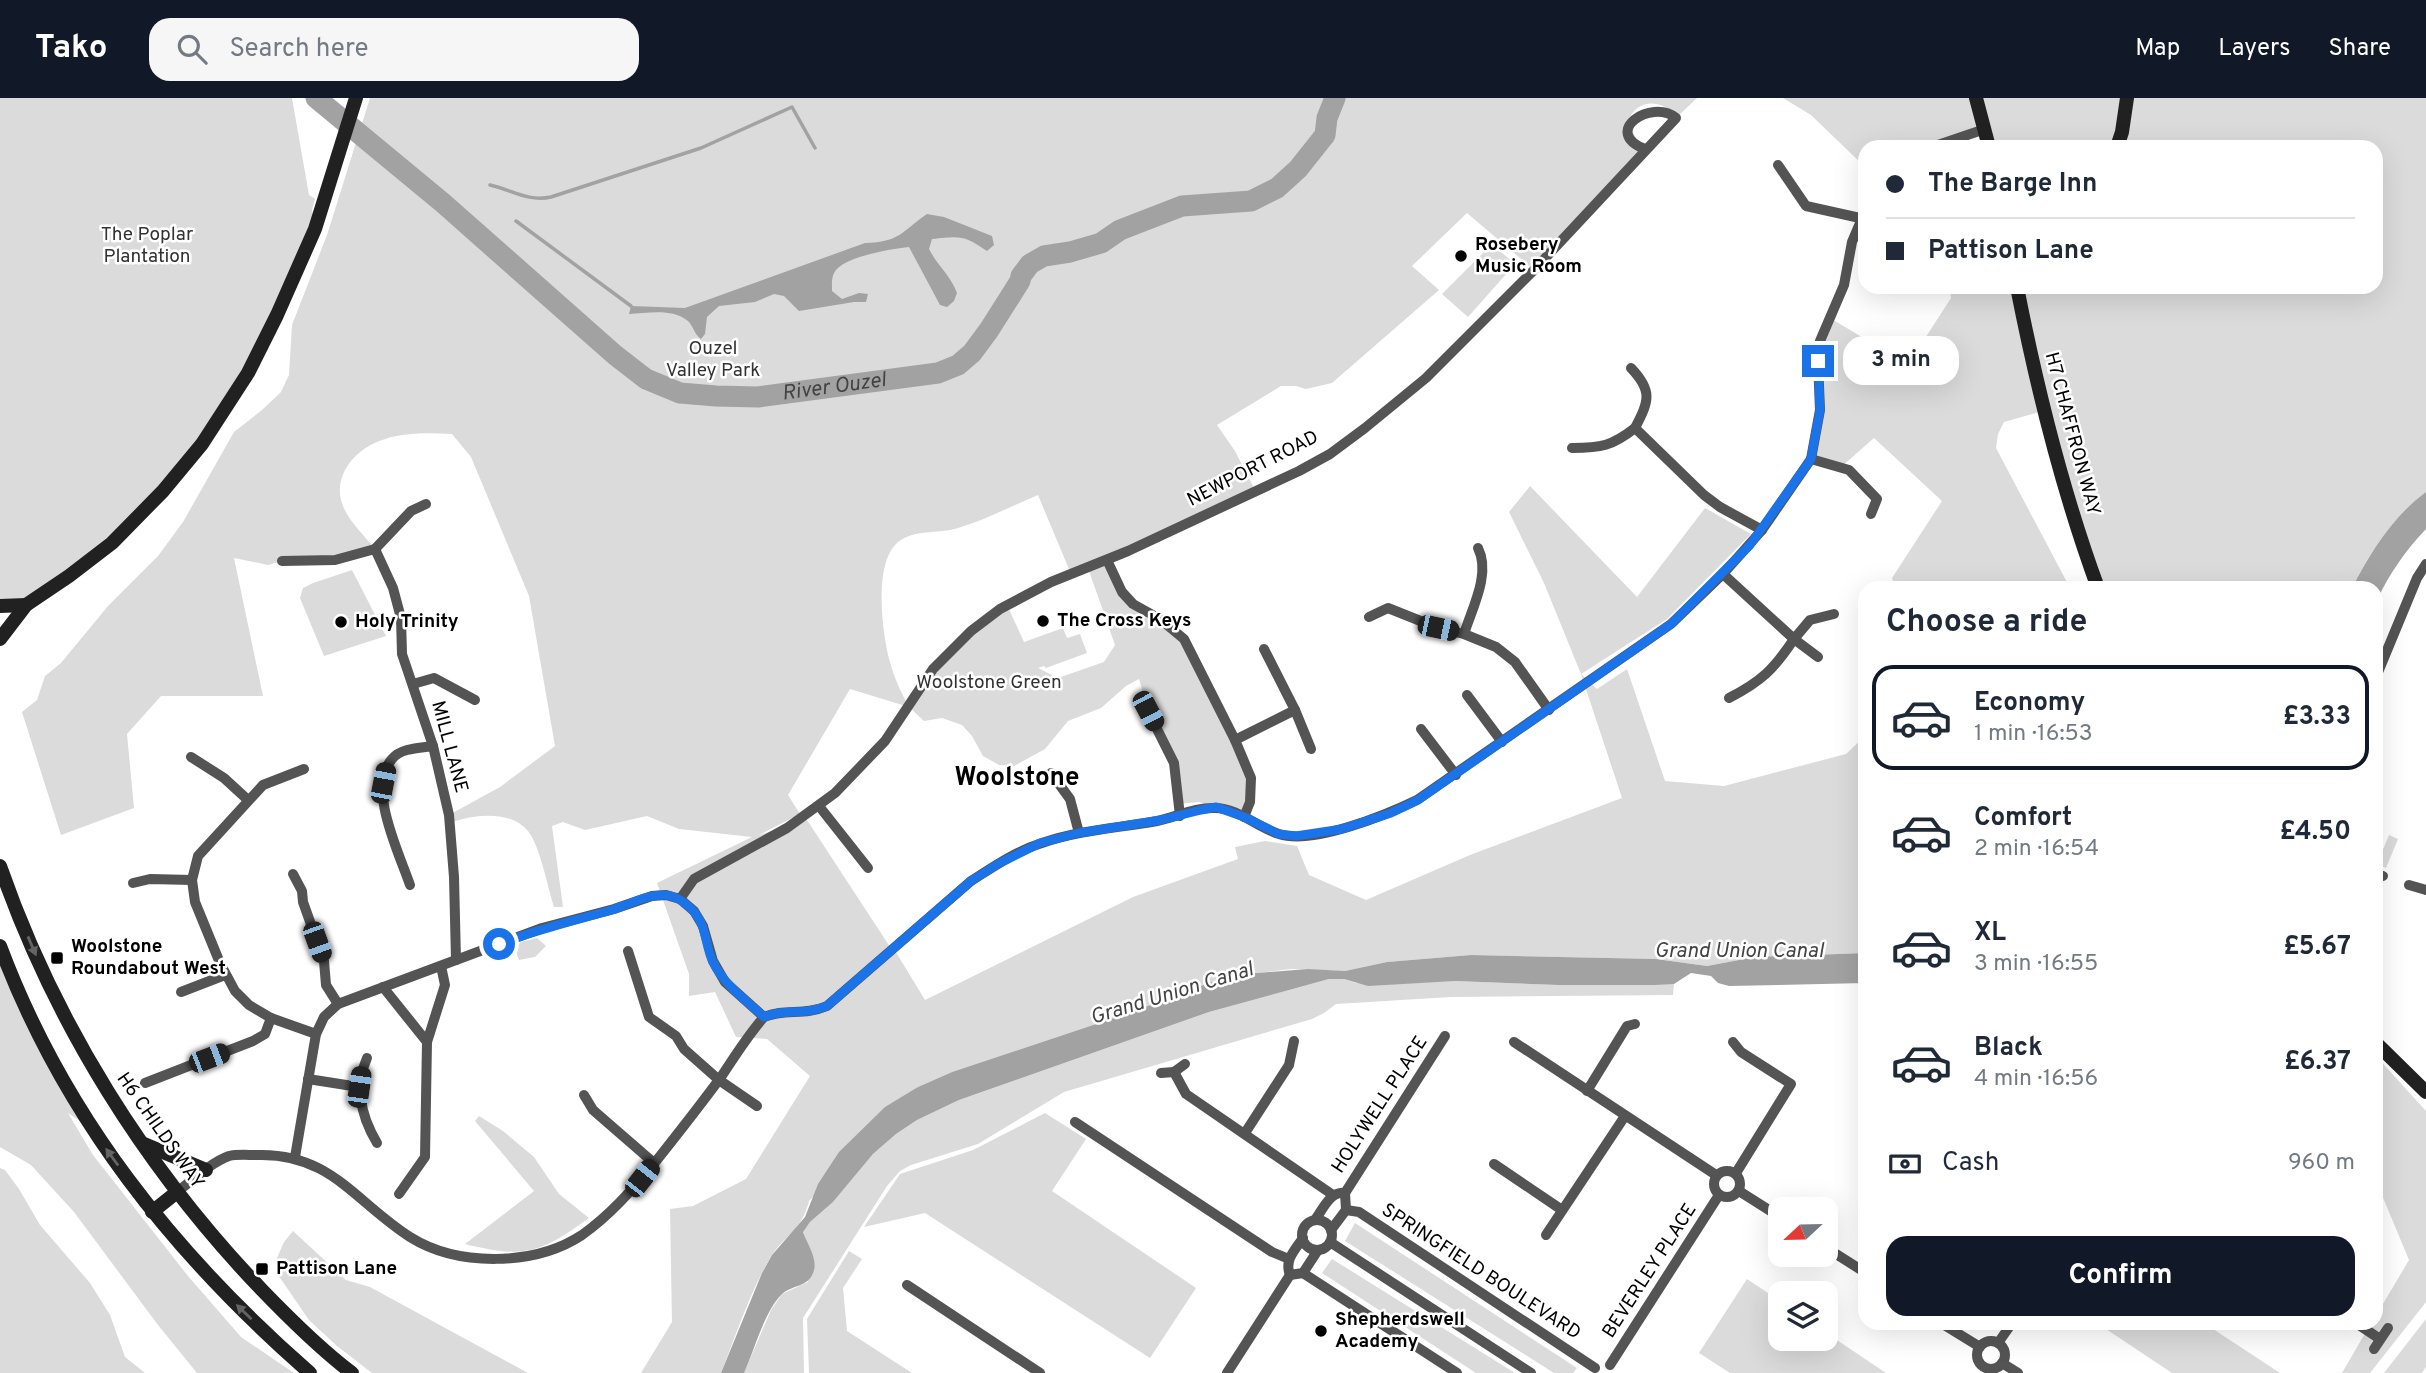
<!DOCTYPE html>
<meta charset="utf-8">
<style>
body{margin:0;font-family:Overpass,sans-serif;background:#f6f6f7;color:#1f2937;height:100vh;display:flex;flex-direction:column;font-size:26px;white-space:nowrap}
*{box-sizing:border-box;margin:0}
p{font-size:23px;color:#747a83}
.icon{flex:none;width:38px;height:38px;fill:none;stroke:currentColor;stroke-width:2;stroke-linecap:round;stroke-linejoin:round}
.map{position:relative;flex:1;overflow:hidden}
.panel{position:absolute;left:1858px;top:483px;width:525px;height:749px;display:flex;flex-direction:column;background:#fff;border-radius:21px;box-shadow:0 7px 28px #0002}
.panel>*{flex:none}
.hud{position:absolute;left:1858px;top:42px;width:525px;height:154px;border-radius:21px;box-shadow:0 7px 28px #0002;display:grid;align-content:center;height:154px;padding:0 28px;background:#fff}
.needle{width:46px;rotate:248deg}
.tools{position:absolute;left:1768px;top:1099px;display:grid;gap:14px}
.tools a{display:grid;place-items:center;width:70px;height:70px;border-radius:14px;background:#fff;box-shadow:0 7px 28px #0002;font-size:35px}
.end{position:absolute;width:32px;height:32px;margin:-16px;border:9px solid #1a73e8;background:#fff;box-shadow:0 0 0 4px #fff}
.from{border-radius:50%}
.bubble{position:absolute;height:49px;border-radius:21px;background:#fff;box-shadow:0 7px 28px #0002;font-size:23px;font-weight:700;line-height:49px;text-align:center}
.car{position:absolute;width:21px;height:42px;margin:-21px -10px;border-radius:9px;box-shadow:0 0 5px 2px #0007;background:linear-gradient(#222 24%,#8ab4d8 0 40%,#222 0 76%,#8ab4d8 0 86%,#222 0)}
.hud b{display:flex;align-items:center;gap:24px;height:66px;font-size:26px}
.hud b+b{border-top:2px solid #e0e1e3}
.hud i{width:18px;height:18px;background:#1f2937}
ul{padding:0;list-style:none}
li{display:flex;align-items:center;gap:21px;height:105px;margin:0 14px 10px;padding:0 14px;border:4px solid transparent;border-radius:21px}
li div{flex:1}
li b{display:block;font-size:26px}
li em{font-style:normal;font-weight:700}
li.selected{border-color:#111827}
li>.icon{width:63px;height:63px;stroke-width:1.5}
h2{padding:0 28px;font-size:32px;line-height:84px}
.pay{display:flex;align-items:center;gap:18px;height:77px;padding:0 28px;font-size:26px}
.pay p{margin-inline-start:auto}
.action{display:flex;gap:14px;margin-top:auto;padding:14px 28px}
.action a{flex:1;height:80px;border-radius:21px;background:#111827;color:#fff;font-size:28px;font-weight:700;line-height:80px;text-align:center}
header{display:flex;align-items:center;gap:42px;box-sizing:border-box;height:98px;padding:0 35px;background:#111827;color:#fff}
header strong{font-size:33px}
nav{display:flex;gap:38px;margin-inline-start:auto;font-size:24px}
.search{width:490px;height:63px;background:#f6f6f7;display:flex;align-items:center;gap:18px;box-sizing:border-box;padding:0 24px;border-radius:21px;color:#747a83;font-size:26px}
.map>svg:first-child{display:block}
.green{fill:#dbdbdb;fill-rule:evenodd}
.water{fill:#a2a2a2}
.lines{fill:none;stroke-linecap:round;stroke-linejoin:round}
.stream{stroke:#a2a2a2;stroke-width:3.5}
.river{stroke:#a2a2a2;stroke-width:21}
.street{stroke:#545454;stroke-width:10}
.secondary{stroke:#212121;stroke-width:14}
.oneway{fill:#646464}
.route{stroke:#1a73e8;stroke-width:9}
.poi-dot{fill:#000;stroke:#fff;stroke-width:2.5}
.labels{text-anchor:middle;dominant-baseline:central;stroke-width:5;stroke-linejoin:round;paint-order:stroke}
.park-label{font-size:19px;fill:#323232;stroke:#fff}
.poi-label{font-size:19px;font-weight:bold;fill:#000;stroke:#fff;text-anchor:start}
.street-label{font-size:19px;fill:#000;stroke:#fff}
.water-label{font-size:21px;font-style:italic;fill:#434343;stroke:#fff}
.district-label{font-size:26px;font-weight:bold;fill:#000;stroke:#fff}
</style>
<header>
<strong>Tako</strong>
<div class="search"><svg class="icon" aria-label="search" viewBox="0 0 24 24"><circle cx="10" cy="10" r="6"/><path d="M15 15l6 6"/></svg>Search here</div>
<nav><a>Map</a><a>Layers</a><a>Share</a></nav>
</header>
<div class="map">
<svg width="2426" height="1275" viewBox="0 0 2426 1275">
<rect width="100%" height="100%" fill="#fff"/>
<g class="green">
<polygon points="0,0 292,0 309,97 315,101 312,112 315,131 277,217 202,346 112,445 26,507 0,508"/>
<path d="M370 0H1697L1676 20C1664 0 1634 0 1628 25L1641 50 1534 172 1467 115 1412 168 1439 192 1332 285 1306 291 1296 288H1281L1217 327 1235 353 1256 394 1107 462 1122 494 1184 541 1251 680 1244 719 1199 704 1177 706 1178 685 1148 613 1139 581 1126 588 1101 610 1068 623 1045 651 1014 668 999 667 983 658 972 638 962 627 942 620 924 623 909 609 850 591 788 697 800 716 759 737 807 722 892 852 894 851 925 902 1133 799 1238 761 1235 749 1265 743 1297 748 1309 777 1366 802 1470 757 1622 700 1581 576 1544 485 1509 414 1530 388 1637 499 1705 410 1751 436 1667 521 1581 576 1597 591 1627 571 1665 683 1724 688 1846 656 1865 638V855L1755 859 1707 868 1656 861 1471 857 1387 864 1345 873 1291 871 1225 879 1129 915 952 974 918 989 809 1103C801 1134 784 1137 770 1160 749 1196 736 1237 721 1275H641L672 1224 670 1111 693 1108 746 1081 810 978 767 941 736 939 715 894 689 898V876L657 785 752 739 679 731 647 718 585 732 563 724 552 728 563 809H554C547 787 543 762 533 741 519 711 475 715 450 725L449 717 500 689 555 648 529 498 471 359 452 336C415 334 372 334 348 367 340 379 337 394 343 408 349 424 365 438 375 451L335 462 282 463 268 467 234 460 263 598H161L127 636 134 710 61 737 22 614 37 602 45 578 61 565 108 508 158 458 183 424 234 334 262 312 281 294 289 277 292 227 327 137ZM1038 397 1071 476 1088 470 1115 547 1104 564 1058 580 1038 570 1044 568 1046 570 1087 555 1080 536 1067 540 1063 530 1024 544 1007 507 933 571 909 609C901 594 894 580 890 564 882 536 872 459 901 442 919 431 940 436 958 430 985 422 1012 408 1038 397Z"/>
<path d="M1783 0H2426V394C2393 418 2370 455 2352 490H2098L2043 313 2004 324 1998 336 1996 350 2070 490H1895L1892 480 1942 403 1874 340 1841 369 1811 361 1820 312 1818 263 1830 220 1887 254 1911 262 1951 200 1950 189H2376V49H1989L1985 32 1932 49H1866L1865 69 1811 17Z"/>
<polygon points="1492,146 1515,166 1468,219 1442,196"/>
<polygon points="352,472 386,538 324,558 300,500 303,490 313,485"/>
<polygon points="2389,737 2398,741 2386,770 2377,766"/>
<polygon points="537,840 546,848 535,859 519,862 514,849 521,844"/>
<polygon points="0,848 92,1031 68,1015 93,1057 188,1178 241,1239 294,1275 197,1275 158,1227 74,1114 31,1067 0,1049"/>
<polygon points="1329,881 1344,881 1356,885 1455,883 1558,887 1674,886 1673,897 1451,899 1336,906 1324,915 1312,921 1064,994 978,1046 911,1067 900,1073 887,1088 803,1220 804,1275 744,1275 771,1212 782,1196 808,1184 806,1143 803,1133 810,1124 833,1104 873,1056 896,1036 917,1022 959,1002 1209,914"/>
<polygon points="2377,959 2426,1013 2426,1204 2370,1275 2342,1275 2371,1225 2376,1225 2377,1216 2409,1162 2377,1085"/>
<polygon points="1045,1015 1086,1041 1052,1093 1196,1190 1150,1260 925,1115 864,1129 900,1076 973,1052"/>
<path d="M479 1018 503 1033 534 1059 559 1096 589 1120C541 1155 524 1161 465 1146L534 1093 475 1023Z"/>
<polygon points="0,1070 5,1072 19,1091 40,1127 90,1185 110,1217 125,1259 145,1275 0,1275"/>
<polygon points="1355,1125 1577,1270 1573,1275 1554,1275 1345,1143"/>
<polygon points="293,1133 346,1182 370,1189 528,1275 372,1275 337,1248 309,1222 276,1174 277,1160 284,1144"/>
<polygon points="849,1153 862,1161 843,1190 847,1233 912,1275 809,1275 807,1221"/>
<polygon points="1332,1161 1515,1275 1476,1275 1322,1175"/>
<polygon points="1747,1181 1780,1203 1780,1241 1825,1241 1825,1234 1886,1275 1730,1275 1699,1255"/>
<polygon points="2426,1221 2426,1269 2422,1275 2384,1275"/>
<polygon points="2097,1225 2204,1225 2280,1275 2172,1275"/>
</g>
<g class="water">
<path d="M927 116 944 119 992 138 994 147 987 153C964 137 961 138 932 141L929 151C937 167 951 178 957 195L954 203 947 209 940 207 909 149C891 151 848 158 836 172 831 178 832 186 832 193L842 201 859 195 868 196 866 204H854L799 213 784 198 774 196 755 204 719 208 707 219 705 236 701 241C694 236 694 229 688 223 673 210 648 215 629 216L631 208 685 210 865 145C900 144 901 134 927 116Z"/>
<path d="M2426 394V431C2405 453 2390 475 2377 502L2376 490H2352C2370 455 2393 418 2426 394Z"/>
<path d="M1865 855V885L1729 888 1718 885 1711 878 1691 875 1674 886 1655 887H1558L1455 883 1368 888 1344 881H1329L1209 914 959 1002 917 1022 896 1036 873 1056 833 1104 810 1124 803 1134C807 1146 819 1162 813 1175 808 1189 792 1187 782 1196 765 1212 754 1253 744 1275H721L762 1175 772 1157 805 1119 818 1086 839 1054 885 1009 918 989 952 974 1129 915 1225 879 1245 876 1308 871 1345 873 1387 864 1471 857 1656 861 1707 868 1755 859Z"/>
</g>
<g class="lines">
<g class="stream">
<path d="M490 87C512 92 528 104 551 99L701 50 792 9 815 50"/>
<polyline points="516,123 631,208"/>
</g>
<path class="river" id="s1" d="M316 0 443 105 615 257 646 281 680 295 716 298 758 299 938 275 958 267 972 255 989 232 1020 183 1021 178 1030 166 1044 158 1070 154 1101 145 1120 132 1182 108 1251 103 1277 90 1298 71 1325 37 1327 20 1335 0"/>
<g class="street">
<polyline points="1932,49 1985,31"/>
<polyline points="1778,67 1806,108 1860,120"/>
<path d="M1631 270C1653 293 1649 303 1635 330"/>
<path d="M1572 350C1601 350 1612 348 1635 330L1704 397 1720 409 1762 432"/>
<polyline points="1811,361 1849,372 1877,401 1871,416"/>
<polyline points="375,451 411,413 426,406"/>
<polyline points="1107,462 1122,494 1133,506 1160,521 1184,541 1235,642 1251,680 1250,704 1244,719"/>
<polyline points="282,463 335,462 375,451 393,490 401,520 402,556 433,648 449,717 454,779 456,862"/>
<polyline points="1723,476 1794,541 1810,522 1834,516"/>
<polyline points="1369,519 1388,510 1438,530 1464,536 1496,549 1515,564 1549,612"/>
<path d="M1464 536C1472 510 1491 476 1478 450"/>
<polyline points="2376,579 2417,480 2426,466"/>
<polyline points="413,586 434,580 475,602"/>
<polyline points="1467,597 1502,644"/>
<path d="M1729 600C1762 583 1774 571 1794 541L1818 559"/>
<polyline points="1295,612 1311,651"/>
<polyline points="1148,613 1174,665 1180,718"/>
<polyline points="1421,631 1456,677"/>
<polyline points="1235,642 1295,612 1264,551"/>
<polyline points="191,659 224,680 248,702"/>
<polyline points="304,671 263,687 198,758 192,782 195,804 220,865 235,893 249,907 271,920 316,936"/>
<polyline points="1051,675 1070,701 1079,735"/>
<polyline points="819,708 868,770"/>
<polyline points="293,776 302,793 303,804 324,863 326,887 338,906"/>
<polyline points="2376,776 2383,778"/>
<polyline points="133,785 150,781 192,782"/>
<path d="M410 787C400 757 366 689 392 661 401 650 419 650 433 648"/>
<polyline points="2409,787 2426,792"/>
<path d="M680 801 694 781 787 730 835 695 885 643 933 571 971 533 1000 511 1051 484 1128 453 1299 373 1330 356 1365 330 1426 280 1534 172 1676 20C1651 0 1601 34 1645 51"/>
<polyline points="628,853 649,919 676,938 684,951 719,982 757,1008"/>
<polyline points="383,889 427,944"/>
<polyline points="181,894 225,877"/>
<polyline points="1514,944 1716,1077"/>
<polyline points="1733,944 1741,954 1791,986 1736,1075"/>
<path d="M367 960C354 989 361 1018 377 1045"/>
<polyline points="1174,974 1186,996 1333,1097"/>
<polyline points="1161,975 1174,974 1185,966"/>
<polyline points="308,981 359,989"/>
<polyline points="145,985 253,943 265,936 271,920"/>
<polyline points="1587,993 1627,928 1635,926"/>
<polyline points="584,997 593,1012 654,1065"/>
<polyline points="1075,1024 1272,1154 1289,1161"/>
<polyline points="1245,1035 1289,967 1294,943"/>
<polyline points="295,1059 316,936 324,919 338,906 542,830 614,811 652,798 666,797 680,801 694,813 703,828 713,863 725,884 764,919"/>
<polyline points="1494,1066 1562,1112"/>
<circle cx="1727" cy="1086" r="13"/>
<polyline points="1739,1093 1780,1119"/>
<path d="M177 1094C193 1082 210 1065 229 1058 237 1056 248 1057 256 1057 330 1054 355 1104 410 1139 458 1169 535 1168 582 1137 610 1117 631 1093 653 1067 676 1038 699 1009 721 979 735 958 748 937 764 919 785 910 804 918 827 908L971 783C993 769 1016 753 1042 745 1079 732 1119 730 1157 723 1176 719 1196 709 1215 710 1238 710 1258 730 1279 736 1313 747 1386 717 1417 702L1671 526 1723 476 1762 432 1811 361 1820 312 1818 263 1820 243 1844 187 1852 144 1866 111"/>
<polyline points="1345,1095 1445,938"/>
<polyline points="399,1096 425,1059 427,944 445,887 441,868"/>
<polyline points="1346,1112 1359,1114 1595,1270"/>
<path d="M1315 1122C1323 1111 1330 1093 1345 1095L1346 1112 1331 1132"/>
<circle cx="1317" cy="1137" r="15"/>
<polyline points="1546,1137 1625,1018"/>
<path d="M1303 1140C1295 1152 1284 1162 1290 1177L1303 1175 1318 1152"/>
<polyline points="1330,1144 1531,1275"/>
<polyline points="1825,1149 1866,1175"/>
<polyline points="1303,1175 1457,1275"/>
<polyline points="907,1187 1040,1275"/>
<polyline points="1941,1225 1980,1249"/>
<polyline points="2356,1225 2380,1241"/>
<circle cx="1991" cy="1257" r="14"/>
<polyline points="1998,1245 2012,1225"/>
<polyline points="2374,1251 2388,1230"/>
<polyline points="2002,1265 2018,1275"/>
<polyline points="1610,1267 1719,1097"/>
<polyline points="1227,1275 1290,1177"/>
</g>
<g class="secondary">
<polyline points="1976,0 1989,49"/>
<polyline points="2117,49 2122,34 2127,0"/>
<path d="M2017 189C2037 291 2062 392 2098 490"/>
<polyline points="0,508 26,507"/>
<polyline points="0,541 26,507 69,478 112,445 163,393 202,346 248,275 277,217 315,131 356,0"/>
<path d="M0 768C55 926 146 1071 262 1192 290 1221 320 1251 352 1275"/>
<path d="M0 848C64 1019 174 1156 310 1275"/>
<polyline points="2376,945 2426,994"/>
<polyline points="144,1046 206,1072"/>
<polyline points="152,1114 177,1094"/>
</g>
</g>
<defs><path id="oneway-solid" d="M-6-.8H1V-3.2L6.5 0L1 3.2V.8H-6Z" transform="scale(1.75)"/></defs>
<g class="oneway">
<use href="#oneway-solid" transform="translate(32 848) rotate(67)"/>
<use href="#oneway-solid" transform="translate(112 1059) rotate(-126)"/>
<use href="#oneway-solid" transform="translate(244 1214) rotate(-136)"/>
</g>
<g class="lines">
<path class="route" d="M499 846C536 832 573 823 612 812 628 807 645 797 663 797 675 797 687 805 695 815 707 830 705 848 713 864 724 887 746 902 764 919 784 910 804 918 827 908L971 783 998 766 1040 745 1079 735 1161 722 1201 712 1216 709 1244 719 1279 736 1296 738 1342 731 1391 715 1418 702 1671 526 1750 447 1811 361 1820 312 1818 263"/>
</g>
<g class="poi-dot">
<circle cx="1461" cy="158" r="7"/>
<circle cx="1043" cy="523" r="7"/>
<circle cx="341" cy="524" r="7"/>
<rect x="50" y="853" width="14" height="14" rx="3.5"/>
<rect x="255" y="1164" width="14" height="14" rx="3.5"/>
<circle cx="1321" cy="1233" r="7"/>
</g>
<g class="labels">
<g class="park-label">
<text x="147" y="137">The Poplar<tspan x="147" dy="22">Plantation</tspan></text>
<text x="713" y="251">Ouzel<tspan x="713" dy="22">Valley Park</tspan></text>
<text x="989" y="585">Woolstone Green</text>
</g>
<g class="poi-label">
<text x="1475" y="147">Rosebery<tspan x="1475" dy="22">Music Room</tspan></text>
<text x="1057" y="523">The Cross Keys</text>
<text x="355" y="524">Holy Trinity</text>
<text x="71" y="849">Woolstone<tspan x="71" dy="22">Roundabout West</tspan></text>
<text x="276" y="1171">Pattison Lane</text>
<text x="1335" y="1222">Shepherdswell<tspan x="1335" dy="22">Academy</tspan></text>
</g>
<g class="street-label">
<text transform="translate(2072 336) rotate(75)">H7 CHAFFRON WAY</text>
<text transform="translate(1253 371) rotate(-27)">NEWPORT ROAD</text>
<text transform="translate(449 649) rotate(75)">MILL LANE</text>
<text transform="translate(1380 1007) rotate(-57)">HOLYWELL PLACE</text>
<text transform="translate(160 1033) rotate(55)">H6 CHILDS WAY</text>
<text transform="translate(1650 1173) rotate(-57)">BEVERLEY PLACE</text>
<text transform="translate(1481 1174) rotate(33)">SPRINGFIELD BOULEVARD</text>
</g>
<g class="water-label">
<text stroke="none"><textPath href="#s1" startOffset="625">River Ouzel</textPath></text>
<text x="1739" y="853">Grand Union Canal</text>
<text transform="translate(1172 896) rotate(-17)">Grand Union Canal</text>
</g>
<g class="district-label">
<text x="1017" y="680">Woolstone</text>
</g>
</g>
</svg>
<div class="tools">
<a><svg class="needle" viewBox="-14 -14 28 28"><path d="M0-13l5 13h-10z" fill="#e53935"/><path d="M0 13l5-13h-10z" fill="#747a83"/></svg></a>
<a><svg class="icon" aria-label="layers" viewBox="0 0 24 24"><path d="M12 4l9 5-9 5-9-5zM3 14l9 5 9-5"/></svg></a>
</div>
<i class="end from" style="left:499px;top:846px"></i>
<i class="end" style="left:1818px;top:263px"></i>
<div class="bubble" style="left:1843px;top:238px;width:116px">3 min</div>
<i class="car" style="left:1438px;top:530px;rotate:102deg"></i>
<i class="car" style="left:1148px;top:613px;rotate:152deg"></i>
<i class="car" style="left:383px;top:685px;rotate:11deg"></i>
<i class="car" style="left:317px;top:844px;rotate:160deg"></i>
<i class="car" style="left:209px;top:960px;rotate:69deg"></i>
<i class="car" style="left:359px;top:989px;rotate:8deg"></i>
<i class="car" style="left:642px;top:1080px;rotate:38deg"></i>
<div class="hud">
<b><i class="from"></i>The Barge Inn</b>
<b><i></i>Pattison Lane</b>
</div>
<section class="panel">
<h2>Choose a ride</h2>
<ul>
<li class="selected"><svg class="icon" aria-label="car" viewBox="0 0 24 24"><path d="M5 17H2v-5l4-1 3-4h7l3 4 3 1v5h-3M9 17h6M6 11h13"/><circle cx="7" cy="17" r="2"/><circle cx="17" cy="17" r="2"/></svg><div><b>Economy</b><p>1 min · 16:53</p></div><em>£3.33</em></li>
<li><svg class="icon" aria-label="car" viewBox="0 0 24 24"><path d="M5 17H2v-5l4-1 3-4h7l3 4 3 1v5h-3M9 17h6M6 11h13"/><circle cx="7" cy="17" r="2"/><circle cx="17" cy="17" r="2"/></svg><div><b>Comfort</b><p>2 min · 16:54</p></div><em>£4.50</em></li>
<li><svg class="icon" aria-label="car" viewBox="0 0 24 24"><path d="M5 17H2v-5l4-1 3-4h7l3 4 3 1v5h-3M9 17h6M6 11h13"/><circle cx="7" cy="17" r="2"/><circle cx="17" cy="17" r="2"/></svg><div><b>XL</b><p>3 min · 16:55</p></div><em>£5.67</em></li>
<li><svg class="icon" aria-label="car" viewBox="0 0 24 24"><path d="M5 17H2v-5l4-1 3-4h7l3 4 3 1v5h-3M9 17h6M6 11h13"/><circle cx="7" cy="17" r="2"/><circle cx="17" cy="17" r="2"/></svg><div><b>Black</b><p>4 min · 16:56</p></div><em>£6.37</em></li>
</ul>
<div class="pay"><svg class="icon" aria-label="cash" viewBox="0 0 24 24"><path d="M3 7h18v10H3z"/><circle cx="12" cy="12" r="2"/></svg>Cash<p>960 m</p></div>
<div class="action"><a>Confirm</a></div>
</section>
</div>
